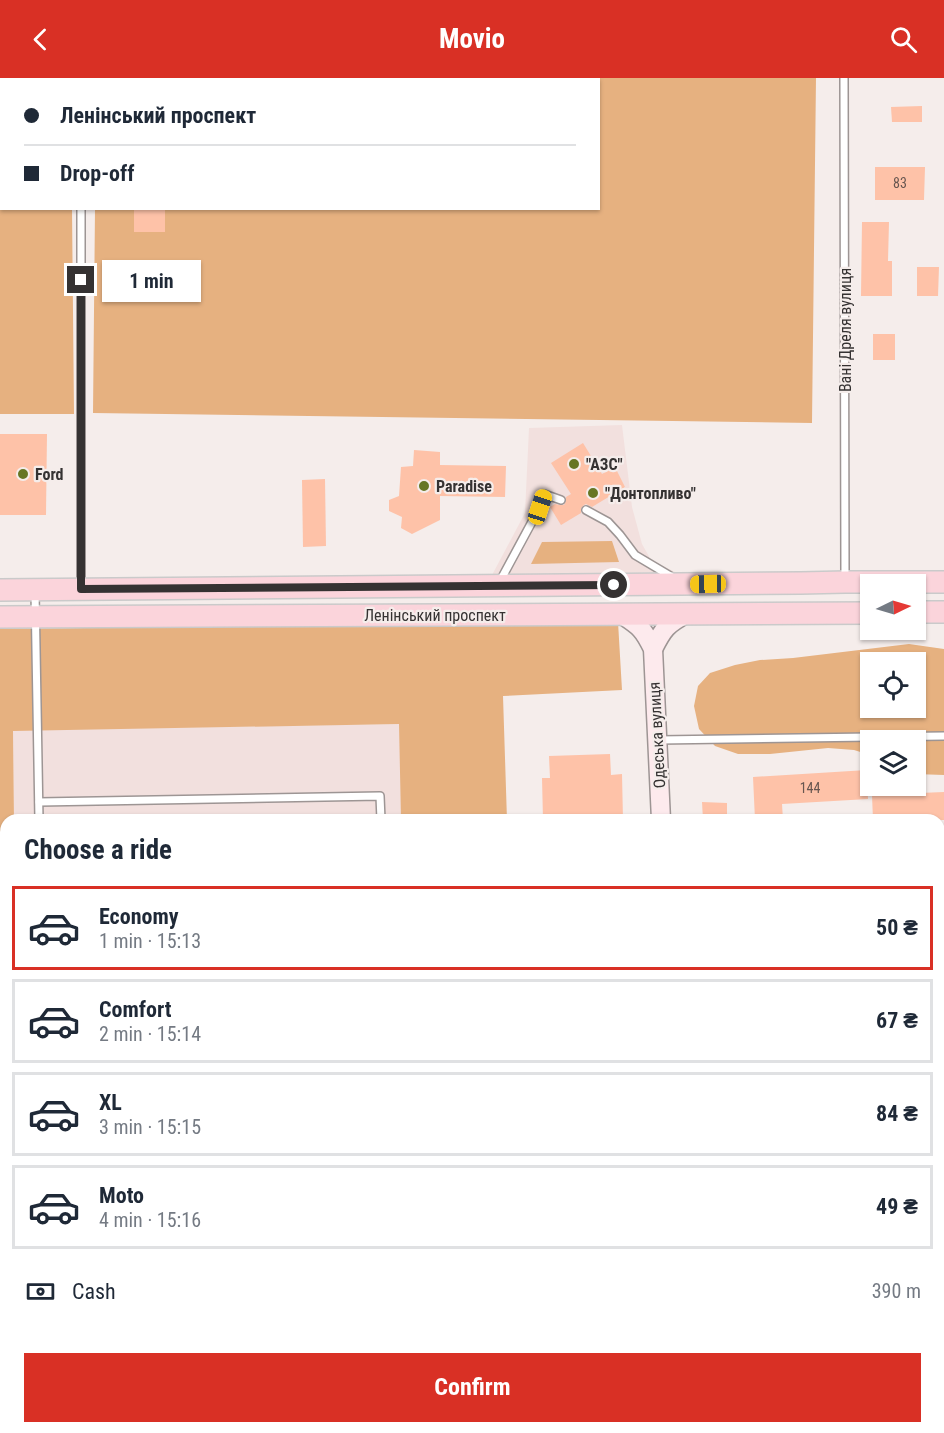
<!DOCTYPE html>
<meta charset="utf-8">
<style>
body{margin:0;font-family:"Roboto Condensed",sans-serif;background:#f2f2f3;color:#1f2937;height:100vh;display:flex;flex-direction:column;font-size:22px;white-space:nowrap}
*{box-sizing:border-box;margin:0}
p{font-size:20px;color:#747a83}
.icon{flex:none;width:33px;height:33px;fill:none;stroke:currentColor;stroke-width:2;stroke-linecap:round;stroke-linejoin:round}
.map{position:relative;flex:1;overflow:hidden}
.side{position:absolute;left:0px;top:736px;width:945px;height:620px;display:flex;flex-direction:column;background:#fff;border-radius:18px 18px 0 0;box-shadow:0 2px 4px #0004}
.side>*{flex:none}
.banner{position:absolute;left:0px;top:0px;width:600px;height:132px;box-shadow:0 2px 4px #0004;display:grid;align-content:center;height:132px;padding:0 24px;background:#fff}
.needle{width:39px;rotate:85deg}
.fabs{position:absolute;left:860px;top:496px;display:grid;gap:12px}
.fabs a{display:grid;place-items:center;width:66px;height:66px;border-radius:0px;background:#fff;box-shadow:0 2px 4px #0004;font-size:30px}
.end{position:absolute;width:27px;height:27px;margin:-14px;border:8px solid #353232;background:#fff;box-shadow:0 0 0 3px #fff}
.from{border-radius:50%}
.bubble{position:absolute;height:42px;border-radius:0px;background:#fff;box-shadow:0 2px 4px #0004;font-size:20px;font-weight:700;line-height:42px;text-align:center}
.car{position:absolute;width:18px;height:36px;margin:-18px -9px;border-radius:8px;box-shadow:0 0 4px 2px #0007;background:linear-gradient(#f5c518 24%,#345 0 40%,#f5c518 0 76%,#345 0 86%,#f5c518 0)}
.banner b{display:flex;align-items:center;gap:21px;height:57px;font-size:22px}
.banner b+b{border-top:2px solid #e0e1e3}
.banner i{width:15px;height:15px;background:#1f2937}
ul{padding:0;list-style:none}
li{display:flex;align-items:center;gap:18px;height:84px;margin:0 12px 9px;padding:0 12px;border:3px solid #e0e1e3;border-radius:0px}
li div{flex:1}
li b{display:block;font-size:22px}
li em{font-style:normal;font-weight:700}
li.on{border-color:#d93025}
li>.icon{width:54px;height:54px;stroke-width:1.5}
h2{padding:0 24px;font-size:27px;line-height:72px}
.pay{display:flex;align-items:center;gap:15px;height:66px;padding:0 24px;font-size:22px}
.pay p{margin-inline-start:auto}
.action{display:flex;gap:12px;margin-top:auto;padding:12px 24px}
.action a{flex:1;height:69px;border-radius:0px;background:#d93025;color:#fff;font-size:24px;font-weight:700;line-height:69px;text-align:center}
header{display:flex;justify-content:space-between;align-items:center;height:78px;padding:0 24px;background:#d93025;color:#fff;font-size:27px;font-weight:700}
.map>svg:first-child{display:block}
.built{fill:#f2e0de}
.green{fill:#e6b180;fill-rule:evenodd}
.building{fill:#fec2a8}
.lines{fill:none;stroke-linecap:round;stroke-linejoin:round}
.lane-casing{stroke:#9d9594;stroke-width:10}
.street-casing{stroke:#9d9594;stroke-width:16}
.secondary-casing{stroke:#9d9594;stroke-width:21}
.primary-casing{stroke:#cacaca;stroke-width:24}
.lane{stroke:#fff;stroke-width:7}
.street{stroke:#fff;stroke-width:14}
.secondary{stroke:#fdeaed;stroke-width:18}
.primary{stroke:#fbd4db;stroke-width:21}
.route{stroke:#353232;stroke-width:8}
.poi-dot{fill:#667624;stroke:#f5edeb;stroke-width:2}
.labels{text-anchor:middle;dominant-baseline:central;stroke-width:4.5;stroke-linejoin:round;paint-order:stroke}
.number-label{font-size:14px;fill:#675650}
.street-label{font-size:16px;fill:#353232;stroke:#f5edeb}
.poi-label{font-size:16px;font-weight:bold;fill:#353232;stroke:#f5edeb;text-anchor:start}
</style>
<header><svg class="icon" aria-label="back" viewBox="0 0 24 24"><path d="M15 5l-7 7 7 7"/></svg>Movio<svg class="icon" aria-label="search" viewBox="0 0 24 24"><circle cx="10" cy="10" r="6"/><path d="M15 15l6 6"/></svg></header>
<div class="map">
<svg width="944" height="1355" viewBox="0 0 944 1355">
<rect width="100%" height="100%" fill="#f5edeb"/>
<g class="built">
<polygon points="622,347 632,429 642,466 651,482 675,494 492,497 525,435 529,350"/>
<polygon points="400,646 401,742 14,742 13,652"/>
<rect x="939" y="808" width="5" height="166"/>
<polygon points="6,937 6,1233 0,1233 0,947"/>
</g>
<g class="green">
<polygon points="0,0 71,0 71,2 2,2 2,130 72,131 74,336 0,336"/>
<polygon points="97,0 816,0 812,345 93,335 95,131 598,130 598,2 97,2"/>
<polygon points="612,463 619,484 531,486 542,464"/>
<polygon points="618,544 622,612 503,618 507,742 401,742 399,646 13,653 14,742 6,742 6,937 0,947 0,551"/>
<path d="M909 566 944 571V697L915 696V663H870V677L854 672 828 670 770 676H738L715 668 699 651 694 628 698 608 710 595 735 587 760 582 793 580ZM870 585H915V630H870Z"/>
<polygon points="0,1233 6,1233 6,1350 524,1350 524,1355 0,1355"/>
</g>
<g class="building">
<polygon points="922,28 922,44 892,44 891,29"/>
<polygon points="875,89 925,89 924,122 875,122"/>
<rect x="134" y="130" width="31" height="24"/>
<polygon points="862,144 889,144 888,183 892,183 892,218 861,218"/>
<polygon points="917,189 939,189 938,218 917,218"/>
<rect x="873" y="256" width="22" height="26"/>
<polygon points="0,356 47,356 46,437 0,437"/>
<polygon points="583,365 602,396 615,389 625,409 592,429 586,426 584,427 581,430 581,435 561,447 550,429 555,426 560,427 564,427 566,423 566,419 571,416 551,385"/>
<polygon points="414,372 440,374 440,387 506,388 505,419 440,418 440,442 412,456 401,450 402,439 389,433 389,422 399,418 401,389 413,388"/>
<polygon points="325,401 326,468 303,469 302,402"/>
<polygon points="610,676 611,697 622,696 623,742 543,742 542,700 550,700 549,678"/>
<polygon points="867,692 868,721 782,726 783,742 755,742 753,699"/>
<polygon points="944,714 944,742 873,742 872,717"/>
<polygon points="702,724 727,725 727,742 703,742"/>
</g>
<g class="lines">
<g class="lane-casing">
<g id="lane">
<polyline points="81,0 81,2"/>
<polyline points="844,0 845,501"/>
<polyline points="81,130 81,509"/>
<polyline points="586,432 608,444 620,457 635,477 672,499"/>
<polyline points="499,505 540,429 544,416 561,422"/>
<polyline points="35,514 39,742"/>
<polyline points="659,662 944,658"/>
<polyline points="39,724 380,718 381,742"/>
<polyline points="939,765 944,765"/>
<polyline points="6,973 1,981 3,1124 6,1133"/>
</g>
</g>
<g class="street-casing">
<g id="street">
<polyline points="939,991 944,991"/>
<polyline points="527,1350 527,1355"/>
<polyline points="856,1350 856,1355"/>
</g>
</g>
<g class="secondary-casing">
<g id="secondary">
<path d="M621 536C639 548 643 550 653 571L661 742"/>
<path d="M653 571C663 551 667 546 686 536"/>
<polyline points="686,1350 686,1355"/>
</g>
</g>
<g class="primary-casing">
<g id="primary">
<polyline points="0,512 801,505 845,504 944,504"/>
<polyline points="915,534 944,534"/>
<polyline points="0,539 870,535"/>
</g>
</g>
<use href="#lane" class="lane"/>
<use href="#street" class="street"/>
<use href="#secondary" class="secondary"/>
<use href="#primary" class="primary"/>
</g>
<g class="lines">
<polyline class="route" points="81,202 81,511 614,507"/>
</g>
<g class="poi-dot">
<circle cx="574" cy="386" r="6"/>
<circle cx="23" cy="396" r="6"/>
<circle cx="424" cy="408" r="6"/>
<circle cx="593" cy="415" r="6"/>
</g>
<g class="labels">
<g class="number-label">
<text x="900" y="105">83</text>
<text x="810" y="710">144</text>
</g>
<g class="street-label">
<text transform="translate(845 252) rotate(-90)">Вані Дреля вулиця</text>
<text x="435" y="537">Ленінський проспект</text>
<text transform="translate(657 657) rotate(-93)">Одеська вулиця</text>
</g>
<g class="poi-label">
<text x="586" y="386">"АЗС"</text>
<text x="35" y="396">Ford</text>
<text x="436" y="408">Paradise</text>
<text x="605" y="415">"Донтопливо"</text>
</g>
</g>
</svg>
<div class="fabs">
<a><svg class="needle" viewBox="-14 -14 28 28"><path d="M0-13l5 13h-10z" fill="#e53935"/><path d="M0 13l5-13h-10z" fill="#747a83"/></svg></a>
<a><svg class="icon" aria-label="locate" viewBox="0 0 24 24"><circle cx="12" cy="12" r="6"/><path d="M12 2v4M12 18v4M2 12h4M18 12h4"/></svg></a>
<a><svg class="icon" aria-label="layers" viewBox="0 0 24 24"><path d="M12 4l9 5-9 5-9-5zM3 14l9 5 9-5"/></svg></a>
</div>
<i class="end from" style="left:614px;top:507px"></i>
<i class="end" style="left:81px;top:202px"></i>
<div class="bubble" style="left:102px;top:182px;width:99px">1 min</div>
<i class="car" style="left:540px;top:429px;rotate:18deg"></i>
<i class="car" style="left:708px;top:506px;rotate:269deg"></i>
<div class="banner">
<b><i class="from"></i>Ленінський проспект</b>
<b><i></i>Drop-off</b>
</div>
<section class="side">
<h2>Choose a ride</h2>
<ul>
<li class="on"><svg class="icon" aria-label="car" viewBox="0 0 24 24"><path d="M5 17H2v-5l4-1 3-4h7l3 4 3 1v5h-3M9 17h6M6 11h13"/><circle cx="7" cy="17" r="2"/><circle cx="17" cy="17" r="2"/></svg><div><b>Economy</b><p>1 min · 15:13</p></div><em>50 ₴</em></li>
<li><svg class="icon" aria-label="car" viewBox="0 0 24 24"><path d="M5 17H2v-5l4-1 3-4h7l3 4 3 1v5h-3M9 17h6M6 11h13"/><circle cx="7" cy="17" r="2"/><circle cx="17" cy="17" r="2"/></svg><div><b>Comfort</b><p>2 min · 15:14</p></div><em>67 ₴</em></li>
<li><svg class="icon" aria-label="car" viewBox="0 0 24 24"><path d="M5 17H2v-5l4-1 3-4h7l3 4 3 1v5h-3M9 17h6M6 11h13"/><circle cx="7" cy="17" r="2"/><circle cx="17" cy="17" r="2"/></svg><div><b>XL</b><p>3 min · 15:15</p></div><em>84 ₴</em></li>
<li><svg class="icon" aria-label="car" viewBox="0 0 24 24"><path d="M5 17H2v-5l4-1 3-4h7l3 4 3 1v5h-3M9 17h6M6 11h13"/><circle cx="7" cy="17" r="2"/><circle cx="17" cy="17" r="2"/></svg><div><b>Moto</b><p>4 min · 15:16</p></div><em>49 ₴</em></li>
</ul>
<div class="pay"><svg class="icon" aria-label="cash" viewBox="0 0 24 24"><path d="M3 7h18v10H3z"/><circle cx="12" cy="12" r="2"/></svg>Cash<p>390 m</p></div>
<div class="action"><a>Confirm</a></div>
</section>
</div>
